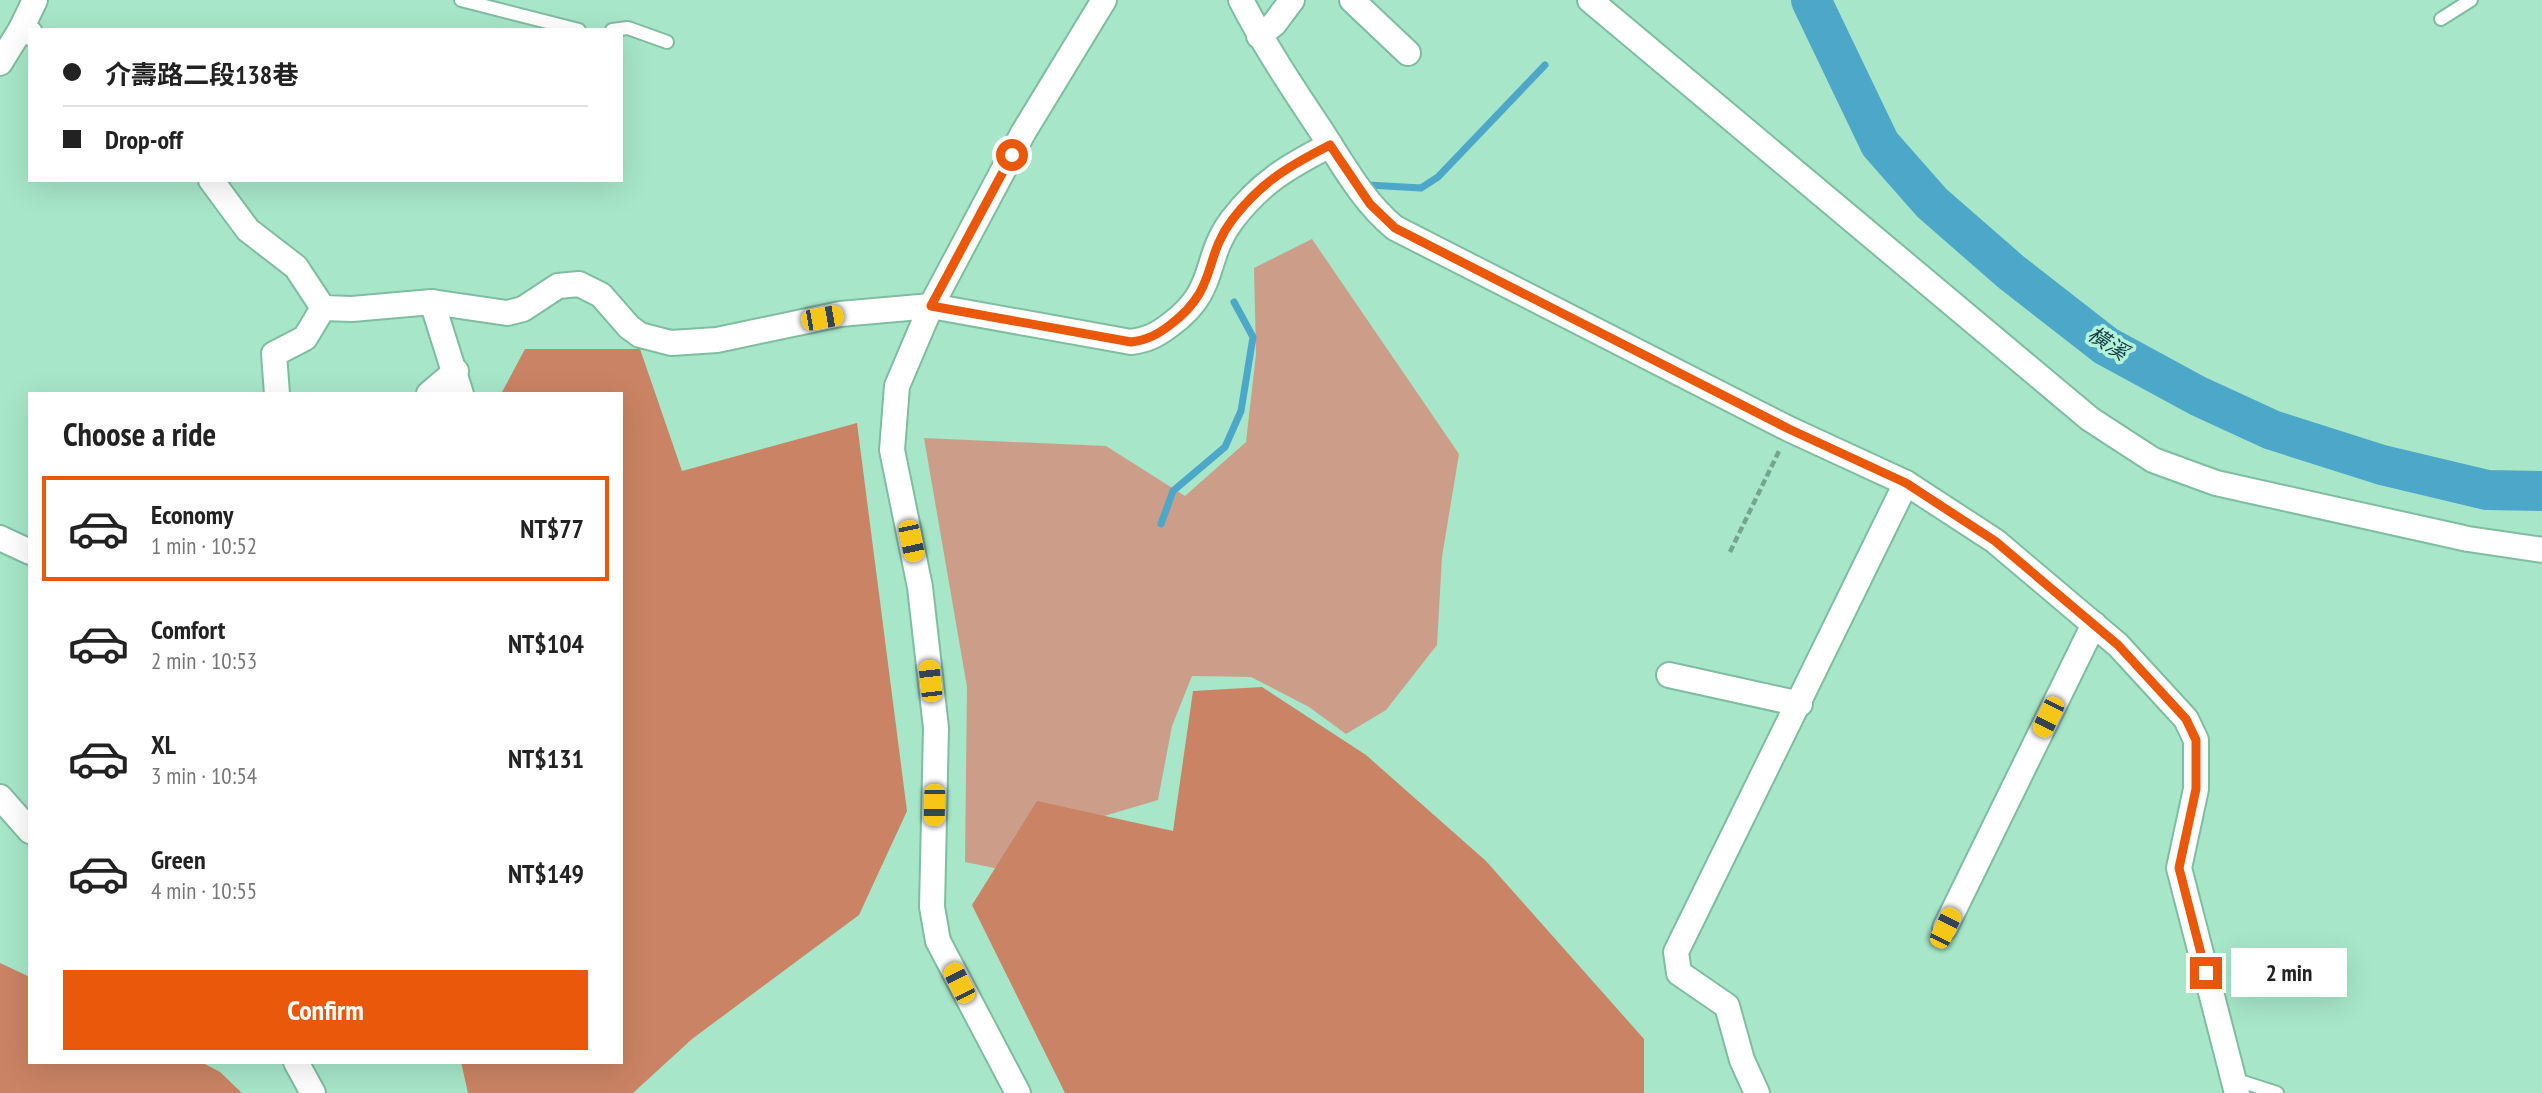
<!DOCTYPE html>
<meta charset="utf-8">
<style>
body{margin:0;font-family:"PT Sans Narrow","Noto Sans TC",sans-serif;background:#f6f6f6;color:#222;height:100vh;display:flex;flex-direction:column;font-size:26px;white-space:nowrap}
*{box-sizing:border-box;margin:0}
p{font-size:23px;color:#767676}
.icon{flex:none;width:38px;height:38px;fill:none;stroke:currentColor;stroke-width:2;stroke-linecap:round;stroke-linejoin:round}
.map{position:relative;flex:1;overflow:hidden}
.sheet{position:absolute;left:28px;top:392px;width:595px;height:672px;display:flex;flex-direction:column;background:#fff;border-radius:0px;box-shadow:0 7px 28px #0002}
.sheet>*{flex:none}
.top-card{position:absolute;left:28px;top:28px;width:595px;height:154px;border-radius:0px;box-shadow:0 7px 28px #0002;display:grid;align-content:center;height:154px;padding:0 35px;background:#fff}
.end{position:absolute;width:32px;height:32px;margin:-16px;border:9px solid #ea580c;background:#fff;box-shadow:0 0 0 4px #fff}
.from{border-radius:50%}
.bubble{position:absolute;height:49px;border-radius:0px;background:#fff;box-shadow:0 7px 28px #0002;font-size:23px;font-weight:700;line-height:49px;text-align:center}
.car{position:absolute;width:21px;height:42px;margin:-21px -10px;border-radius:9px;box-shadow:0 0 5px 2px #0007;background:linear-gradient(#f5c518 24%,#345 0 40%,#f5c518 0 76%,#345 0 86%,#f5c518 0)}
.top-card b{display:flex;align-items:center;gap:24px;height:66px;font-size:26px}
.top-card b+b{border-top:2px solid #e0e0e0}
.top-card i{width:18px;height:18px;background:#222}
ul{padding:0;list-style:none}
li{display:flex;align-items:center;gap:21px;height:105px;margin:0 14px 10px;padding:0 21px;border:4px solid transparent;border-radius:0px}
li div{flex:1}
li b{display:block;font-size:26px}
li em{font-style:normal;font-weight:700}
li.on{border-color:#ea580c}
li>.icon{width:63px;height:63px;stroke-width:1.5}
h2{padding:0 35px;font-size:32px;line-height:84px}
.cta{display:flex;gap:14px;margin-top:auto;padding:14px 35px}
.cta a{flex:1;height:80px;border-radius:0px;background:#ea580c;color:#fff;font-size:28px;font-weight:700;line-height:80px;text-align:center}
.map>svg:first-child{display:block}
.green{fill:#cc9e8a}
.forest{fill:#ca8364}
.lines{fill:none;stroke-linecap:round;stroke-linejoin:round}
.stream{stroke:#4ca7c8;stroke-width:7}
.river{stroke:#4ca7c8;stroke-width:40}
.service-casing{stroke:#7fbda1;stroke-width:16}
.minor-casing{stroke:#7fbda1;stroke-width:28}
.path{stroke:#74a68f;stroke-width:4.5;stroke-dasharray:7 3.5;stroke-linecap:butt}
.service{stroke:#fff;stroke-width:12}
.minor{stroke:#fff;stroke-width:24}
.route{stroke:#ea580c;stroke-width:9}
.labels{text-anchor:middle;dominant-baseline:central;stroke-width:7;stroke-linejoin:round;paint-order:stroke}
.water-label{font-size:21px;font-style:italic;fill:#133c4b;stroke:#b4f3d6}
</style>
<div class="map">
<svg width="2542" height="1093" viewBox="0 0 2542 1093">
<rect width="100%" height="100%" fill="#a7e6c9"/>
<polygon class="green" points="1312,239 1459,454 1442,557 1437,645 1386,710 1346,734 1309,707 1251,677 1192,676 1172,726 1158,800 1057,830 1014,872 965,862 967,687 924,438 1106,446 1185,496 1246,442 1256,354 1254,268"/>
<g class="forest">
<polygon points="525,349 640,349 682,471 857,423 907,811 859,915 692,1039 633,1093 468,1093 461,1062 621,1062 621,394 501,394"/>
<polygon points="1262,687 1366,755 1486,861 1644,1039 1644,1093 1065,1093 972,905 1037,801 1173,831 1193,691"/>
<polygon points="0,963 30,977 30,1062 201,1062 220,1072 242,1093 0,1093"/>
</g>
<g class="lines">
<g class="stream">
<polyline points="1368,185 1421,188 1438,177 1545,65"/>
<polyline points="1161,524 1173,491 1225,447 1241,411 1253,337 1234,302"/>
</g>
<polyline class="river" points="1811,0 1880,144 1932,203 2011,272 2106,346 2198,396 2272,430 2382,465 2487,490 2542,491"/>
<g class="service-casing">
<g id="service">
<polyline points="461,0 579,30"/>
<polyline points="2441,19 2471,0"/>
<polyline points="612,30 628,28 667,42"/>
<polyline points="2234,1079 2277,1093"/>
</g>
</g>
<g class="minor-casing">
<g id="minor">
<path d="M1241 0C1264 45 1292 87 1320 129 1342 163 1363 202 1395 228L1789 429 1906 483 1995 541 2118 645 2186 719 2196 740V789L2179 868 2237 1093"/>
<polyline points="1352,0 1408,53"/>
<polyline points="1590,0 2090,419 2153,460 2216,483 2468,539 2542,550"/>
<polyline points="21,29 35,0"/>
<polyline points="1259,36 1274,24 1292,0"/>
<polyline points="0,63 21,29 30,33"/>
<path d="M211 180 248 230 296 267 323 308 352 309 432 302 507 313 523 309 558 286 579 284 601 295 629 327 640 335 671 343 717 340 840 314 931 306 1131 342C1147 340 1157 335 1170 325 1219 289 1202 260 1232 220 1261 182 1289 166 1330 145"/>
<polyline points="432,302 461,394"/>
<polyline points="277,394 274,354 305,338 323,308"/>
<polyline points="429,394 456,371"/>
<polyline points="0,538 30,552"/>
<polyline points="1669,675 1800,704"/>
<polyline points="0,797 30,831"/>
<polyline points="1945,928 2094,624"/>
<polyline points="296,1062 313,1093"/>
<polyline points="1018,1093 938,941 932,907 936,728 920,587 892,450 897,386 931,306 1023,133 1104,0"/>
<polyline points="1757,1093 1742,1060 1727,1006 1679,973 1676,952 1906,483"/>
</g>
</g>
<polyline class="path" points="1730,552 1780,449"/>
<use href="#service" class="service"/>
<use href="#minor" class="minor"/>
</g>
<g class="lines">
<path class="route" d="M1012 155 931 306 1131 342C1147 340 1157 335 1170 325 1219 288 1202 260 1232 220 1261 182 1289 166 1330 145L1370 204 1395 228 1789 429 1906 483 1995 541 2118 645 2186 719 2196 740V789L2179 868 2206 973"/>
</g>
<g class="labels">
<g class="water-label">
<text transform="translate(2108 343) rotate(33)">橫溪</text>
</g>
</g>
</svg>
<i class="end from" style="left:1012px;top:155px"></i>
<i class="end" style="left:2206px;top:973px"></i>
<div class="bubble" style="left:2231px;top:948px;width:116px">2 min</div>
<i class="car" style="left:822px;top:318px;rotate:80deg"></i>
<i class="car" style="left:911px;top:541px;rotate:168deg"></i>
<i class="car" style="left:930px;top:681px;rotate:354deg"></i>
<i class="car" style="left:2048px;top:717px;rotate:206deg"></i>
<i class="car" style="left:934px;top:805px;rotate:181deg"></i>
<i class="car" style="left:1945px;top:928px;rotate:26deg"></i>
<i class="car" style="left:959px;top:983px;rotate:333deg"></i>
<div class="top-card">
<b><i class="from"></i>介壽路二段138巷</b>
<b><i></i>Drop-off</b>
</div>
<section class="sheet">
<h2>Choose a ride</h2>
<ul>
<li class="on"><svg class="icon" aria-label="car" viewBox="0 0 24 24"><path d="M5 17H2v-5l4-1 3-4h7l3 4 3 1v5h-3M9 17h6M6 11h13"/><circle cx="7" cy="17" r="2"/><circle cx="17" cy="17" r="2"/></svg><div><b>Economy</b><p>1 min · 10:52</p></div><em>NT$77</em></li>
<li><svg class="icon" aria-label="car" viewBox="0 0 24 24"><path d="M5 17H2v-5l4-1 3-4h7l3 4 3 1v5h-3M9 17h6M6 11h13"/><circle cx="7" cy="17" r="2"/><circle cx="17" cy="17" r="2"/></svg><div><b>Comfort</b><p>2 min · 10:53</p></div><em>NT$104</em></li>
<li><svg class="icon" aria-label="car" viewBox="0 0 24 24"><path d="M5 17H2v-5l4-1 3-4h7l3 4 3 1v5h-3M9 17h6M6 11h13"/><circle cx="7" cy="17" r="2"/><circle cx="17" cy="17" r="2"/></svg><div><b>XL</b><p>3 min · 10:54</p></div><em>NT$131</em></li>
<li><svg class="icon" aria-label="car" viewBox="0 0 24 24"><path d="M5 17H2v-5l4-1 3-4h7l3 4 3 1v5h-3M9 17h6M6 11h13"/><circle cx="7" cy="17" r="2"/><circle cx="17" cy="17" r="2"/></svg><div><b>Green</b><p>4 min · 10:55</p></div><em>NT$149</em></li>
</ul>
<div class="cta"><a>Confirm</a></div>
</section>
</div>
